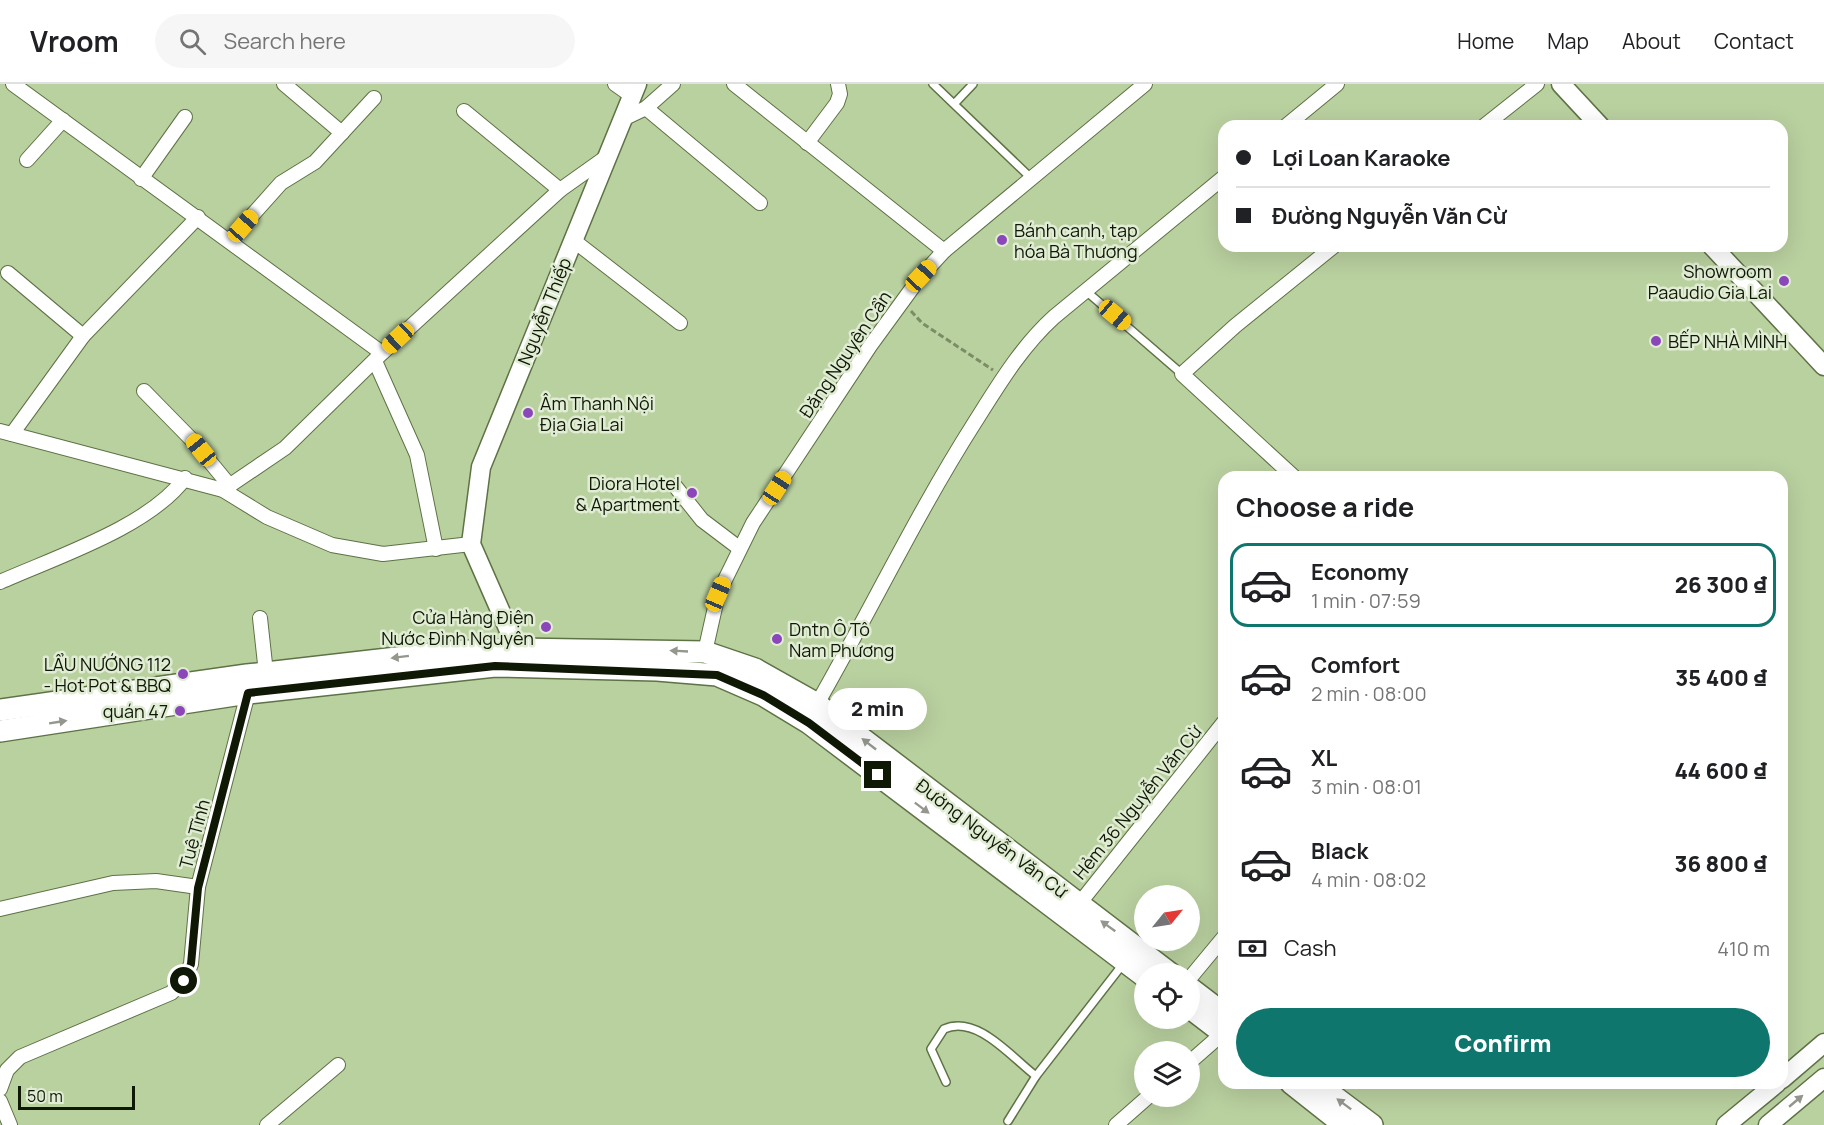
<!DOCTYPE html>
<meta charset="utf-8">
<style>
body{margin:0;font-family:Manrope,sans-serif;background:#f6f6f6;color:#202124;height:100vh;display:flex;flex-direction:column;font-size:22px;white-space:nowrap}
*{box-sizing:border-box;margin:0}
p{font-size:20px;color:#757577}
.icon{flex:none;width:33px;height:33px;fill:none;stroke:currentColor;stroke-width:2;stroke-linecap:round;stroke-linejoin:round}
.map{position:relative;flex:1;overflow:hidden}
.drawer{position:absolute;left:1218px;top:387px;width:570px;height:618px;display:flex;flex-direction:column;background:#fff;border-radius:18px;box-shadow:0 6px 24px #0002}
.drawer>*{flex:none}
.guide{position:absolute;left:1218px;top:36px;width:570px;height:132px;border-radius:18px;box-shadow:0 6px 24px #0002;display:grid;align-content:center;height:132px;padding:0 18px;background:#fff}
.needle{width:39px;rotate:60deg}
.fabs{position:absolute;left:1134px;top:801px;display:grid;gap:12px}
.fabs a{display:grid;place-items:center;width:66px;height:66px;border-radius:50%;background:#fff;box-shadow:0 6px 24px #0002;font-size:30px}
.scale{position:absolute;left:18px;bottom:15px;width:117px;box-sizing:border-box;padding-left:6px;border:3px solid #0f1705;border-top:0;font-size:16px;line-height:21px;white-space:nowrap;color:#0f1705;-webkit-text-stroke:4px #e0ecd3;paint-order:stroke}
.end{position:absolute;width:27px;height:27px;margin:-14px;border:8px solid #0f1705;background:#fff;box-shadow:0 0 0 3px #fff}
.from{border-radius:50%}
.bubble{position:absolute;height:42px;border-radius:21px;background:#fff;box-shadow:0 6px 24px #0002;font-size:20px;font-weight:800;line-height:42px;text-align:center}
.car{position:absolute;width:18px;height:36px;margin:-18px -9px;border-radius:8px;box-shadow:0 0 4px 2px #0007;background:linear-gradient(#f5c518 24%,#345 0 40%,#f5c518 0 76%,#345 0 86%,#f5c518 0)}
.guide b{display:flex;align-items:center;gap:21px;height:57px;font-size:22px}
.guide b+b{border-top:2px solid #e0e0e0}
.guide i{width:15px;height:15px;background:#202124}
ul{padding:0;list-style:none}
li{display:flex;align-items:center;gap:18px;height:84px;margin:0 12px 9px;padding:0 6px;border:3px solid transparent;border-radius:18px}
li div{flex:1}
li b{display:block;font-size:22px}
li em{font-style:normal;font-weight:800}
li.selected{border-color:#0f766e}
li>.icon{width:54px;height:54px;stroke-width:1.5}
h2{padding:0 18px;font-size:27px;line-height:72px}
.pay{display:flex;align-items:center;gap:15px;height:66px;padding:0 18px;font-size:22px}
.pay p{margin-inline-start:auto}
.button{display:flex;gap:12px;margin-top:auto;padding:12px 18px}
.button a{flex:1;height:69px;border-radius:36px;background:#0f766e;color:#fff;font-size:24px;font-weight:800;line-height:69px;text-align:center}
header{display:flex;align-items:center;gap:36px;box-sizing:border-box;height:84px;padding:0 30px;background:#fff;border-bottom:2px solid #e0e0e0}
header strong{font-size:28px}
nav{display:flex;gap:33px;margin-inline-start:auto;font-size:21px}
.search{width:420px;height:54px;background:#f6f6f6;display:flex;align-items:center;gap:15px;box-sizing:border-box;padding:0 21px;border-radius:33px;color:#757577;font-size:22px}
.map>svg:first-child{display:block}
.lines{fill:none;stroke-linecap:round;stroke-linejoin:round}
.lane-casing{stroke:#5d7245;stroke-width:10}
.street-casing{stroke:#5d7245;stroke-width:16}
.secondary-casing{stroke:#5d7245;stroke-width:21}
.primary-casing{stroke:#5d7245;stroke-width:24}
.path{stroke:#7b8d67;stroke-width:3;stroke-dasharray:6 3;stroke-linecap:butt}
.lane{stroke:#fff;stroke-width:7}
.street{stroke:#fff;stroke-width:14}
.secondary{stroke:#fff;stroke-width:18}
.primary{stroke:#fff;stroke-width:21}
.oneway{fill:#93978e}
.route{stroke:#0f1705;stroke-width:8}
.poi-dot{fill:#8b46ba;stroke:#e0ecd3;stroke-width:2}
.labels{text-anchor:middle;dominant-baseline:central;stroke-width:5;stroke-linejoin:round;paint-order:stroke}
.poi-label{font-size:18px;fill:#0f1705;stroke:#e0ecd3;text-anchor:end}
.street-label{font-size:18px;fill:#0f1705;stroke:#e0ecd3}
</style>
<header>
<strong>Vroom</strong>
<div class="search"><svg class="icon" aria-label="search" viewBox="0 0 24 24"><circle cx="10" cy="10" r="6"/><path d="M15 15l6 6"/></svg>Search here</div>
<nav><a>Home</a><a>Map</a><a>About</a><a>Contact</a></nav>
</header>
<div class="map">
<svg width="1824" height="1041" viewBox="0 0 1824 1041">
<rect width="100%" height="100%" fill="#b9d09f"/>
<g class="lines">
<g class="lane-casing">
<g id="lane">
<polyline points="933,0 1031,94"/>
<polyline points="955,19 973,0"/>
<polyline points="1086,207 1182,290"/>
<path d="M946 998 931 965 944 945C977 930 1012 974 1036 992L1123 880"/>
<polyline points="1008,1037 1036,992"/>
</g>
</g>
<g class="street-casing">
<g id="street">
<polyline points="13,0 382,269"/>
<polyline points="284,0 342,49"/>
<polyline points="615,0 632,12"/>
<polyline points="734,0 944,167"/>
<polyline points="646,24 760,119"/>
<polyline points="464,27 560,106"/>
<polyline points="623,35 646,24 673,0"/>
<polyline points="1286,42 1337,0"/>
<polyline points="1484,42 1537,0"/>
<polyline points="807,59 837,19 840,10 838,0"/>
<polyline points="27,76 63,36"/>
<polyline points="141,95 185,33"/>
<polyline points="230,156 281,99 315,78 374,14"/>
<polyline points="573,156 680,239"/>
<polyline points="8,189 83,252"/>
<polyline points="375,277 417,371 436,465"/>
<polyline points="144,307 192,356 230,402"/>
<polyline points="0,347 223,406 267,433 332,461 383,470 471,460"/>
<polyline points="12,350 83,252 198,133"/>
<polyline points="1294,393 1182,290 1235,242 1334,162"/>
<polyline points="675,402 702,436 739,464"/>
<polyline points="223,406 285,364 382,269 560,106 605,74"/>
<path d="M0 498C56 473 149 443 185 394"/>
<polyline points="260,534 266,589"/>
<polyline points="705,568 718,510 753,439 870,262 921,192 944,167 1145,0"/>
<path d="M817 620C871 526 917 429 975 338 999 300 1021 263 1054 233L1224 93"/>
<polyline points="1079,820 1224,638"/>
<polyline points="0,825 113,799 156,797 198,803"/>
<polyline points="1190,894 1224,853"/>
<polyline points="1190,978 1223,949"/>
<polyline points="0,1005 7,986 20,973 171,909 184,897 191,880 198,803 248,609"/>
<polyline points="0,1017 10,1041"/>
<polyline points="267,1041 338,981"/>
<polyline points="1116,1041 1149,1012"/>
</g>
</g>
<g class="secondary-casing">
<g id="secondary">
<polyline points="1561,0 1600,42"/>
<polyline points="1712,162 1824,282"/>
<polyline points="517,565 471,460 481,383 637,0"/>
<polyline points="1782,995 1824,959"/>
<polyline points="1726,1041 1777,999"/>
<polyline points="1768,1041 1824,994"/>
</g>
</g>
<g class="primary-casing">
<g id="primary">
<polyline points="0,626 247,591 449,568 517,565 705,568 755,585 817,620 1171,890"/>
<polyline points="0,647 248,609 495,582 657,586 717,591 763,611 809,639 1144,892"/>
<polyline points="1190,904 1224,930"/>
<polyline points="1190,924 1224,950"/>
<polyline points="1291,999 1344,1041"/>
<polyline points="1316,999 1372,1041"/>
</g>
</g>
<polyline class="path" points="911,227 922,239 993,286"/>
<use href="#lane" class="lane"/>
<use href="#street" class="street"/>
<use href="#secondary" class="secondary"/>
<use href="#primary" class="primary"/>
</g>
<defs><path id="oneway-solid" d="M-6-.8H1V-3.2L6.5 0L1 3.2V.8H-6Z" transform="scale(1.5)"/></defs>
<g class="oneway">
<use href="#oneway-solid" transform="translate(679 567) rotate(-177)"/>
<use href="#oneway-solid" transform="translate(400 573) rotate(173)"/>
<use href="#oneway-solid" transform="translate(58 638) rotate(-9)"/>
<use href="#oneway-solid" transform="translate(869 660) rotate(-142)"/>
<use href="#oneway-solid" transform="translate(922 724) rotate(37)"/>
<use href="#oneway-solid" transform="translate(1108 842) rotate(-144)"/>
<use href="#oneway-solid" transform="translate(1796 1017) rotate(-40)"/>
<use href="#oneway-solid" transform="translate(1344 1020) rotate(-143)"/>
</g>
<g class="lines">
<polyline class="route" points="184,897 191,880 198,804 248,609 495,582 717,591 763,611 809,639 878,691"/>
</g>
<g class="poi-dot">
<circle cx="1002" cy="156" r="6"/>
<circle cx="1784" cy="197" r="6"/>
<circle cx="1656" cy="257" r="6"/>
<circle cx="528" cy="329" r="6"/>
<circle cx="692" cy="409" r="6"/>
<circle cx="546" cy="543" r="6"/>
<circle cx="777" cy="555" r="6"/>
<circle cx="183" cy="590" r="6"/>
<circle cx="180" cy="627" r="6"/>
</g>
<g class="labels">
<g class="poi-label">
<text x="1014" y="146" text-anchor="start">Bánh canh, tạp<tspan x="1014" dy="21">hóa Bà Thương</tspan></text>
<text x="1772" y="187">Showroom<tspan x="1772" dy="21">Paaudio Gia Lai</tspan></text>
<text x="1668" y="257" text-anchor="start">BẾP NHÀ MÌNH</text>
<text x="540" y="319" text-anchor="start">Âm Thanh Nội<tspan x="540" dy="21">Địa Gia Lai</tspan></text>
<text x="680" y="399">Diora Hotel<tspan x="680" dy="21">&amp; Apartment</tspan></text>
<text x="534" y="533">Cửa Hàng Điện<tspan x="534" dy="21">Nước Đình Nguyên</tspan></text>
<text x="789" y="545" text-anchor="start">Dntn Ô Tô<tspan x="789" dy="21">Nam Phương</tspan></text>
<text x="171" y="580">LẨU NƯỚNG 112<tspan x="171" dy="21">- Hot Pot &amp; BBQ</tspan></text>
<text x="168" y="627">quán 47</text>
</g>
<g class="street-label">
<text transform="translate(544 227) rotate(-68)">Nguyễn Thiếp</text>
<text transform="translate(845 270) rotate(-56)">Đặng Nguyên Cẩn</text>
<text transform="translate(1137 718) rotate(-51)">Hẻm 36 Nguyễn Văn Cừ</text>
<text transform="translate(194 750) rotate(-75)">Tuệ Tĩnh</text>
<text transform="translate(992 754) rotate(37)">Đường Nguyễn Văn Cừ</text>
</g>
</g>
</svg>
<div class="fabs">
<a><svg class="needle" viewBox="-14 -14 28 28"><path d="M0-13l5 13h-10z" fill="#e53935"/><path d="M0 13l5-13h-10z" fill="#757577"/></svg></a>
<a><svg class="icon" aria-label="locate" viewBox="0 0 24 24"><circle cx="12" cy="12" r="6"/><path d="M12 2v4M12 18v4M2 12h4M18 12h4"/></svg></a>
<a><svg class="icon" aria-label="layers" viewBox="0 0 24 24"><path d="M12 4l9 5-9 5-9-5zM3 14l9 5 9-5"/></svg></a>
</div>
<div class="scale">50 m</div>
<i class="end from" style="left:184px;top:897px"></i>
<i class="end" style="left:878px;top:691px"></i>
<div class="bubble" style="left:828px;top:604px;width:99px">2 min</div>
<i class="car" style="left:243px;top:142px;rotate:41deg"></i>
<i class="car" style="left:921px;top:192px;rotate:43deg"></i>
<i class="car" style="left:1115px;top:231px;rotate:130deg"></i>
<i class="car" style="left:398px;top:254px;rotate:227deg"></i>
<i class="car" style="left:201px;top:366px;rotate:321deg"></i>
<i class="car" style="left:777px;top:404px;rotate:33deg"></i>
<i class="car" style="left:718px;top:510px;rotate:23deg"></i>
<div class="guide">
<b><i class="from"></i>Lợi Loan Karaoke</b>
<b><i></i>Đường Nguyễn Văn Cừ</b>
</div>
<section class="drawer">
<h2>Choose a ride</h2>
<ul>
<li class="selected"><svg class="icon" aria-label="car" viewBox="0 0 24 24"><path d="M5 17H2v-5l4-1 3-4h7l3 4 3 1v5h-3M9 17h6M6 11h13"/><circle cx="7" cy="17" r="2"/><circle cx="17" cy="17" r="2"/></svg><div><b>Economy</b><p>1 min · 07:59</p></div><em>26 300 ₫</em></li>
<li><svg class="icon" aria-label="car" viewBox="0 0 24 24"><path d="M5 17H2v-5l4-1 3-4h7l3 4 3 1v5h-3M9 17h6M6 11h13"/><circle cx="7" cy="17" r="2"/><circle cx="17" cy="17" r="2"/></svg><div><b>Comfort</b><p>2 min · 08:00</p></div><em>35 400 ₫</em></li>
<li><svg class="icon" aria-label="car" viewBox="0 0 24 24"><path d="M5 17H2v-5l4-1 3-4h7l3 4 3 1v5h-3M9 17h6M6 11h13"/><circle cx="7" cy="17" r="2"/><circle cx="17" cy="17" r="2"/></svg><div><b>XL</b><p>3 min · 08:01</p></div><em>44 600 ₫</em></li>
<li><svg class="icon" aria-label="car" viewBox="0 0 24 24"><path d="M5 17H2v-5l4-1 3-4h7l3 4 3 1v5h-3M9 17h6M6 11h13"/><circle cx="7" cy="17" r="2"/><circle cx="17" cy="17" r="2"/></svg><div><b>Black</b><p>4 min · 08:02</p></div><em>36 800 ₫</em></li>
</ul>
<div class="pay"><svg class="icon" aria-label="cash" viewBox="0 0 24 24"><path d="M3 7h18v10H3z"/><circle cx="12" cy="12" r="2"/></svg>Cash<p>410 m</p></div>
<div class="button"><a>Confirm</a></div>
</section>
</div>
